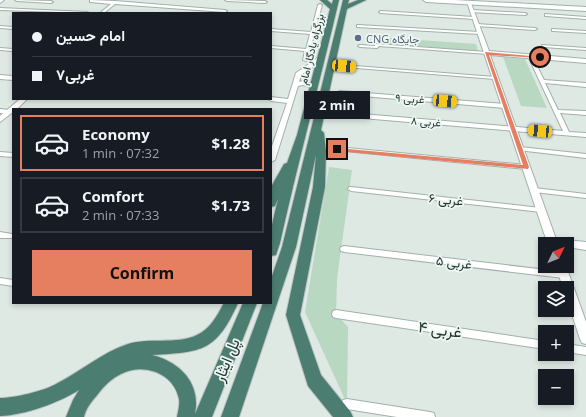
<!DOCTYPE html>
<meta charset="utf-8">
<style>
body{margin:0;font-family:"Open Sans",Vazirmatn,sans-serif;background:#242831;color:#f1f3f6;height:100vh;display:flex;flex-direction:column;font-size:15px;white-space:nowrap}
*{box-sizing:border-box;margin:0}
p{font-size:13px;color:#9ea1a6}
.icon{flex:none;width:22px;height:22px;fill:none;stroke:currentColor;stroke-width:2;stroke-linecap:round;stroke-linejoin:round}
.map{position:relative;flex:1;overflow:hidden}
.panel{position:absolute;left:12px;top:108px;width:260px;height:196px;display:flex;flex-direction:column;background:#171b24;border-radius:0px;box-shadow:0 2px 6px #0003}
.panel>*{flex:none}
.top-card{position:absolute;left:12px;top:12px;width:260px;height:88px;border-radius:0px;box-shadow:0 2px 6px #0003;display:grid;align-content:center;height:88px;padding:0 20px;background:#171b24}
.needle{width:26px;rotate:47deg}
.fabs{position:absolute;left:538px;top:237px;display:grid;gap:8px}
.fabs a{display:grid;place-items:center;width:36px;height:36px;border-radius:0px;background:#171b24;box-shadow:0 2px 6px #0003;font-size:20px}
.end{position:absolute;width:18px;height:18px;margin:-9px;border:5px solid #e57f60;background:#111;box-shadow:0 0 0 2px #111}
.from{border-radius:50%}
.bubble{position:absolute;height:28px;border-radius:0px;background:#171b24;box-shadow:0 2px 6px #0003;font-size:13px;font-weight:700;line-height:28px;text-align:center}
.car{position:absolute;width:12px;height:24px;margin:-12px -6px;border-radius:5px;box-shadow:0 0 3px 1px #0007;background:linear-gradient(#f5c518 24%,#345 0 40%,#f5c518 0 76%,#345 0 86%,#f5c518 0)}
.top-card b{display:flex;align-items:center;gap:14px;height:38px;font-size:15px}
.top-card b+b{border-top:1px solid #363941}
.top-card i{width:10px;height:10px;background:#f1f3f6}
ul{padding:7px 0 0;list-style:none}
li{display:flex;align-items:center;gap:12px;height:56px;margin:0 8px 6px;padding:0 12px;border:2px solid #363941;border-radius:0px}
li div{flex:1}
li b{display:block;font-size:15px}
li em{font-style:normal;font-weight:700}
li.selected{border-color:#e57f60}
li>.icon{width:36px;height:36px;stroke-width:1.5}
.cta{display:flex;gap:8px;margin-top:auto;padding:8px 20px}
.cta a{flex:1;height:46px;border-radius:0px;background:#e57f60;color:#111;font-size:16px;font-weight:700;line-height:46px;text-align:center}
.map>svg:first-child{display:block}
.green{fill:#b9d8c1}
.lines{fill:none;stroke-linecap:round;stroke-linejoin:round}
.minor-casing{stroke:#a2b0ab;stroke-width:2}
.tertiary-casing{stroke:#a2b0ab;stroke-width:2}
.secondary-casing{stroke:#9fb3ab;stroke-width:2}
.trunk-casing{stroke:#bcc3c1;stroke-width:2}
.minor{fill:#fff;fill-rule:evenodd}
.tertiary{fill:#fff;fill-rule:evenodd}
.secondary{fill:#fff;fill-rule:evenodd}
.trunk{fill:#4c7d71;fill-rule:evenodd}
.route{fill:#e57f60}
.service-dot{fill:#5c6f8a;stroke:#eef6f2;stroke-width:1.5}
.labels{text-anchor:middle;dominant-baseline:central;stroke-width:3.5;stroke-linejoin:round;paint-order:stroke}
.far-service-label{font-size:11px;fill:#4e5e75;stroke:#eef6f2;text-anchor:start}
.far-street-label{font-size:11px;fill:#213731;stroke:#eef6f2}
.street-label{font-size:13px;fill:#213731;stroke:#eef6f2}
.near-street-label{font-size:16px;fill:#213731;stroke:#eef6f2}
</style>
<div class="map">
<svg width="586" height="417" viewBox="0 0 586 417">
<rect width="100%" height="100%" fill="#dfe9e4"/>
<g class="green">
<polygon points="377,37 476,44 478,51 376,44"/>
<polygon points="503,57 525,59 547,108 521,106"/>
<polygon points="329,167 352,170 337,279 336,314 348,327 347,404 305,312"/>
</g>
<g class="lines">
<g class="minor-casing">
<g id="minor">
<polygon points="0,0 4,0 0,3"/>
<polygon points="15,0 51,1 53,2 51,3 17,1"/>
<polygon points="90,0 115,1 225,10 227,11 225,12 115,4 104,13 100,13 111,4 91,2 90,2"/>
<polygon points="225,0 265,1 267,2 265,3 227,1"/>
<polygon points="320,4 322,5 307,61 303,60 305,51 271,48 271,46 306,49 310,34 271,31 271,29 311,32 318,5"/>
<polygon points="0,8 87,12 89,13 0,10"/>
<polygon points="472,10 525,13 527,14 525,15 471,12 470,11"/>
<polygon points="381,11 474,17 476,18 474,19 380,13 379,12"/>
<polygon points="545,14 586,17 586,19 546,16 545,16"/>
<polygon points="477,24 535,28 537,29 535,30 476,26 476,24"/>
<polygon points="358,25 480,32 482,33 480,34 357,27 357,25"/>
<polygon points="0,26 13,27 13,29 0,28"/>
<polygon points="552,29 586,31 586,33 553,31 552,31"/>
<polygon points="375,44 487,52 489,53 487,54 379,46 377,48 360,47 358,46 360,45 375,46"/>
<polygon points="542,45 586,48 586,50 544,47 542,46"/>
<polygon points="0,48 13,49 13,51 0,50"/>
<polygon points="528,55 532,56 544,80 586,83 586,87 545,83 558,110 586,111 586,115 560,113 569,132 586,133 586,137 338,116 335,114 338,112 563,131 528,56"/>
<polygon points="342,65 495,77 497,78 495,79 344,67 342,66"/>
<polygon points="340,91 505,104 508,106 505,108 338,94 338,92"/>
<polygon points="0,109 9,110 12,112 9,114 0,113"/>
<polygon points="337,147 526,165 529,167 526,169 335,150 334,149 335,148"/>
<polygon points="520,147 586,154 586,158 518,150 517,149 518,148"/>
<polygon points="0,152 13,153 13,157 0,156"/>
<polygon points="349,187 351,187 541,208 545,210 541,212 351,191 348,189"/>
<polygon points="532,188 534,188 586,194 586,198 534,192 532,192 531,190"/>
<polygon points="0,232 12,234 13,236 12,238 0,238"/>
<polygon points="344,246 564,272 567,273 568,275 567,277 564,278 344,252 341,251 340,249 341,247"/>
<polygon points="0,278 13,280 13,286 0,284"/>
<polygon points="336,310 545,341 545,349 336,318 333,317 332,314 333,311"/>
<polygon points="567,344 586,347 586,355 567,352"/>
<polygon points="347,399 430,412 434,413 435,417 397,417 347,409 343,408 342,404 343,400"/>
</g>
</g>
<g class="tertiary-casing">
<g id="tertiary">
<polygon points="467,2 471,3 489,51 586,59 586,63 490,55 556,239 586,242 586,250 567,247 567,244 548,244 547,242"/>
<polygon points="319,57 324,58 301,75 299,82 303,81 317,86 314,88 303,85 298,86 275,160 271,162 271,149 287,103 271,101 268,99 271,99 271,97 288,99 296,73"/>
<polygon points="0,75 13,76 13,80 0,79"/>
<polygon points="20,99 27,99 17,109 13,109 13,112 0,122 0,116"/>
<polygon points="556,266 566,266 586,322 586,344 582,343 580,339 567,299 567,288 563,288"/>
</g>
</g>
<g class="secondary-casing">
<polygon id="secondary" points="423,0 454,0 586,7 586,11 426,2"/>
</g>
<g class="trunk-casing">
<g id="trunk">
<path d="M320 0H327L332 4 333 0H339C320 81 298 162 280 243L276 255 271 256V229L278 199 275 206 271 207V187L284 164 287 163 297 135 330 9Z"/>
<polygon points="343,0 349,0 348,4 358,0 366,0 347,9 321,130 324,133 326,151 325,187 300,315 321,375 350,411 353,417 333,417 308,386 286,315 313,187 316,155 296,247 239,417 221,417 263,303 271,303 271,279 282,247"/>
<path d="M224 303H238C216 352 202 352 152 355 180 362 201 383 195 414L243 303H257L212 417H177C178 411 180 405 179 399 174 373 143 362 121 374 112 378 104 386 98 394 92 401 86 408 84 417H66L73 400 79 390C58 403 25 415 0 416V398C14 398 44 391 56 384 80 372 101 353 128 344 150 337 176 345 197 335 210 329 217 316 224 303Z"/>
</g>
</g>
<use href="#minor" class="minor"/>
<use href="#tertiary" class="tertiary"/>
<use href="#secondary" class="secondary"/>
<use href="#trunk" class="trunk"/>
</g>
<polygon class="route" points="485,52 542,57 540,58 489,55 529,167 528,169 337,151 334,149 337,148 523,165"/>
<circle class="service-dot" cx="358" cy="38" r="4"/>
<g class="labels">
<g class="far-service-label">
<text x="366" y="38">CNG جایگاه</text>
</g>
<g class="far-street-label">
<text transform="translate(311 49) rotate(-76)">بزرگراه یادگار امام</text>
<text transform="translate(410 98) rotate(4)">غربی ۹</text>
<text transform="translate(426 121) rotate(5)">غربی ۸</text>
</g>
<g class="street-label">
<text transform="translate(446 199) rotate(6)">غربی ۶</text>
<text transform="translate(454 262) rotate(7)">غربی ۵</text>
</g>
<g class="near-street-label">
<text transform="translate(440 329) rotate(8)">غربی ۴</text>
<text transform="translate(226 360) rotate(-68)">پل ایثار</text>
</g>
</g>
</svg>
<div class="fabs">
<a><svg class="needle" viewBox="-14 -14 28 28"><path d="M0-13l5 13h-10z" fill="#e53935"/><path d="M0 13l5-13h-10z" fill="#9ea1a6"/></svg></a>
<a><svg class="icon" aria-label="layers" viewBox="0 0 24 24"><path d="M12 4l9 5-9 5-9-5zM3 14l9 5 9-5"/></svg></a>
<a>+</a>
<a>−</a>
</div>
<i class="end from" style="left:540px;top:57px"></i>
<i class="end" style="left:337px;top:149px"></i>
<div class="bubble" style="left:304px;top:91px;width:66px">2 min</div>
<i class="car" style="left:344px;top:66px;rotate:95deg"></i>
<i class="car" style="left:445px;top:101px;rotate:95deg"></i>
<i class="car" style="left:540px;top:131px;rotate:275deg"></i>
<div class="top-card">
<b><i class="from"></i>امام حسین</b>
<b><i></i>غربی۷</b>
</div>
<section class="panel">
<ul>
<li class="selected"><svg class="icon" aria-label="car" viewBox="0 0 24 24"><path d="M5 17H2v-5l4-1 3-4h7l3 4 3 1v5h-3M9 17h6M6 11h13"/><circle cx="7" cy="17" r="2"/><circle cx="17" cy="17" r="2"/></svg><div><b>Economy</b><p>1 min · 07:32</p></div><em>$1.28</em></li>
<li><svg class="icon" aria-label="car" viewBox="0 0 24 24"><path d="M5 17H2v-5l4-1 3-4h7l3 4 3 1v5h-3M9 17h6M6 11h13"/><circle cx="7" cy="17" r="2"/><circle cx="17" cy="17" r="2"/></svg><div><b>Comfort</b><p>2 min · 07:33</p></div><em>$1.73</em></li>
</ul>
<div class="cta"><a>Confirm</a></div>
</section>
</div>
